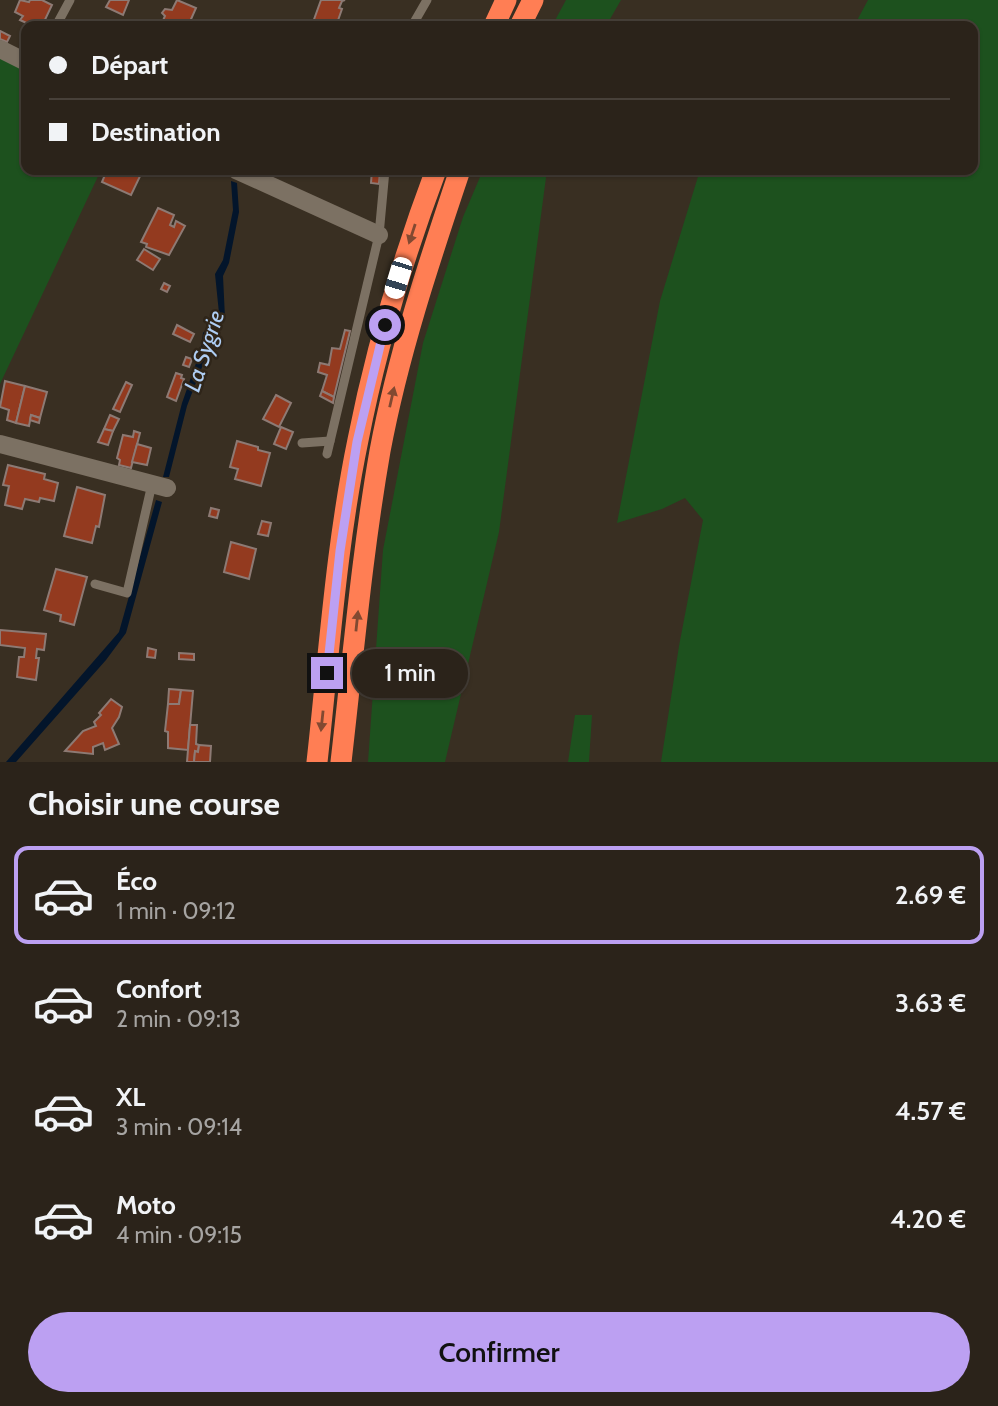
<!DOCTYPE html>
<html lang="fr">
<meta charset="utf-8">
<style>
body{margin:0;font-family:Cabin,sans-serif;background:#372f27;color:#f1f3f6;height:100vh;display:flex;flex-direction:column;font-size:26px;white-space:nowrap}
*{box-sizing:border-box;margin:0}
p{font-size:23px;color:#a6a4a2}
.icon{flex:none;width:38px;height:38px;fill:none;stroke:currentColor;stroke-width:2;stroke-linecap:round;stroke-linejoin:round}
.map{position:relative;height:762px;overflow:hidden}
.panel{display:flex;flex-direction:column;background:#2b231a;flex:1}
.panel>*{flex:none}
.guide{position:absolute;left:21px;top:21px;width:957px;height:154px;border-radius:14px;box-shadow:0 2px 5px #0004,0 0 0 2px #474039;display:grid;align-content:center;height:154px;padding:0 28px;background:#2b231a}
.end{position:absolute;width:32px;height:32px;margin:-16px;border:9px solid #bca0f2;background:#111;box-shadow:0 0 0 4px #111}
.from{border-radius:50%}
.bubble{position:absolute;height:49px;border-radius:24px;background:#2b231a;box-shadow:0 2px 5px #0004,0 0 0 2px #474039;font-size:23px;font-weight:600;line-height:49px;text-align:center}
.car{position:absolute;width:21px;height:42px;margin:-21px -10px;border-radius:9px;box-shadow:0 0 5px 2px #0007;background:linear-gradient(#fff 24%,#345 0 40%,#fff 0 76%,#345 0 86%,#fff 0)}
.guide b{display:flex;align-items:center;gap:24px;height:66px;font-size:26px}
.guide b+b{border-top:2px solid #474039}
.guide i{width:18px;height:18px;background:#f1f3f6}
ul{padding:0;list-style:none}
li{display:flex;align-items:center;gap:21px;height:98px;margin:0 14px 10px;padding:0 14px;border:4px solid transparent;border-radius:14px}
li div{flex:1}
li b{display:block;font-size:26px}
li em{font-style:normal;font-weight:600}
li.active{border-color:#bca0f2}
li>.icon{width:63px;height:63px;stroke-width:1.5}
h2{padding:0 28px;font-size:32px;line-height:84px}
.action{display:flex;gap:14px;margin-top:auto;padding:14px 28px}
.action a{flex:1;height:80px;border-radius:42px;background:#bca0f2;color:#111;font-size:28px;font-weight:600;line-height:80px;text-align:center}
.map>svg:first-child{display:block}
.green{fill:#1d511e}
.water{fill:#03152b}
.building{fill:#933a1f;stroke:#8d7a74;stroke-width:2}
.lines{fill:none;stroke-linecap:round;stroke-linejoin:round}
.lane{stroke:#7c7163;stroke-width:9}
.street{stroke:#7c7163;stroke-width:18}
.highway{stroke:#ff7e54;stroke-width:21}
.oneway{fill:#824931}
.route{stroke:#bca0f2;stroke-width:9}
.labels{text-anchor:middle;dominant-baseline:central;stroke-width:5;stroke-linejoin:round;paint-order:stroke}
.water-label{font-size:23px;font-style:italic;fill:#afcef4;stroke:#2f2519}
</style>
<div class="map">
<svg width="998" height="762" viewBox="0 0 998 762">
<rect width="100%" height="100%" fill="#392f22"/>
<g class="green">
<polygon points="566,0 621,0 606,26 552,26"/>
<polygon points="868,0 998,0 998,762 661,762 679,646 703,520 685,498 662,509 617,523 660,301 700,170 973,170 973,26 854,26"/>
<polygon points="0,55 26,68 26,170 101,170 0,384"/>
<polygon points="483,170 547,170 499,532 445,762 368,762 383,550 423,343 463,217"/>
<polygon points="575,715 592,715 589,762 568,762"/>
</g>
<g class="water">
<polygon points="231,181 237,183 239,212 229,263 223,276 225,318 211,332 209,349 187,406 169,477 163,477 182,403 201,349 203,333 219,313 215,274 223,260 233,210"/>
<polygon points="156,500 162,502 126,633 106,660 16,762 6,762 119,632"/>
</g>
<g class="building">
<polygon points="20,0 29,2 30,0 42,0 52,5 42,26 33,26 20,20 23,16 15,12"/>
<polygon points="110,0 129,0 123,15 106,7"/>
<polygon points="177,0 196,8 188,26 161,25 165,16 162,13 165,9 172,10"/>
<polygon points="321,0 345,0 342,1 339,8 342,9 336,26 312,25"/>
<polygon points="0,31 10,36 7,42 0,39"/>
<polygon points="107,170 143,170 131,195 102,182"/>
<polygon points="372,170 380,170 379,184 371,183"/>
<polygon points="158,208 174,215 170,225 174,227 176,221 185,226 169,255 146,247 147,244 141,242"/>
<polygon points="144,249 160,259 153,270 137,260"/>
<polygon points="164,283 170,286 167,292 161,289"/>
<polygon points="177,325 194,334 190,342 173,334"/>
<polygon points="345,330 350,331 334,397 322,391 327,375 318,372 320,363 329,365 332,348 340,349"/>
<polygon points="186,357 192,359 189,367 183,365"/>
<polygon points="176,373 182,375 181,378 184,379 176,401 167,397"/>
<polygon points="5,381 25,386 16,423 7,420 9,410 0,407"/>
<polygon points="126,382 132,385 120,412 113,409"/>
<polygon points="25,386 47,392 40,418 31,415 29,426 16,423"/>
<polygon points="322,391 334,397 333,403 320,396"/>
<polygon points="276,395 291,403 279,427 263,419"/>
<polygon points="31,415 40,418 39,423 30,420"/>
<polygon points="110,415 119,419 113,431 104,429"/>
<polygon points="281,427 293,432 286,449 274,444"/>
<polygon points="104,429 113,431 108,445 98,442"/>
<polygon points="134,431 140,433 131,468 119,465 120,460 117,458 123,435 133,437"/>
<polygon points="237,441 258,447 258,450 270,453 261,486 235,479 238,469 230,467"/>
<polygon points="137,444 151,448 147,465 132,462"/>
<polygon points="8,465 45,474 44,479 58,483 54,501 40,498 39,502 25,499 22,509 5,505 9,486 3,485"/>
<polygon points="77,487 105,495 99,527 96,526 92,543 64,536"/>
<polygon points="211,508 219,510 217,518 209,516"/>
<polygon points="262,521 271,523 268,536 258,534"/>
<polygon points="231,542 256,549 249,579 224,572"/>
<polygon points="56,569 87,577 74,625 60,621 61,615 44,610"/>
<polygon points="0,630 46,634 44,650 37,649 36,658 39,658 36,680 17,677 19,657 24,657 25,648 0,645"/>
<polygon points="148,648 156,650 155,658 147,657"/>
<polygon points="179,653 194,654 194,660 179,659"/>
<polygon points="169,689 181,690 179,704 168,704"/>
<polygon points="181,690 193,691 188,750 168,748 168,732 165,731 168,704 179,704"/>
<polygon points="111,699 122,707 119,717 112,728 119,744 105,750 103,743 93,747 93,754 65,751 83,731 96,726 94,722 101,715 99,713"/>
<polygon points="190,725 197,725 196,744 199,745 198,752 195,751 194,762 187,762"/>
<polygon points="199,745 211,746 210,762 194,762 195,751 198,752"/>
</g>
<g class="lines">
<g class="lane">
<polyline points="56,26 70,0"/>
<polyline points="412,26 427,0"/>
<polyline points="302,443 330,441"/>
<polyline points="327,454 379,235 385,170"/>
<polyline points="95,584 127,593 152,484"/>
</g>
<g class="street">
<polyline points="0,49 26,62"/>
<polyline points="236,170 379,235"/>
<polyline points="0,444 167,488"/>
</g>
<g class="highway">
<polyline points="494,26 506,0"/>
<polyline points="520,26 533,0"/>
<path d="M317 762C329 655 336 546 358 440 376 348 403 258 436 170"/>
<path d="M341 762C353 658 362 554 380 451 398 355 429 262 460 170"/>
</g>
</g>
<defs><path id="oneway-solid" d="M-6-.8H1V-3.2L6.5 0L1 3.2V.8H-6Z" transform="scale(1.75)"/></defs>
<g class="oneway">
<use href="#oneway-solid" transform="translate(412 234) rotate(108)"/>
<use href="#oneway-solid" transform="translate(392 397) rotate(-77)"/>
<use href="#oneway-solid" transform="translate(357 621) rotate(-84)"/>
<use href="#oneway-solid" transform="translate(322 721) rotate(96)"/>
</g>
<g class="lines">
<polyline class="route" points="327,673 340,551 357,442 385,325"/>
</g>
<g class="labels">
<g class="water-label">
<text transform="translate(204 351) rotate(-72)">La Sygrie</text>
</g>
</g>
</svg>
<i class="end from" style="left:385px;top:325px"></i>
<i class="end" style="left:327px;top:673px"></i>
<div class="bubble" style="left:352px;top:649px;width:116px">1 min</div>
<i class="car" style="left:398px;top:278px;rotate:197deg"></i>
<div class="guide">
<b><i class="from"></i>Départ</b>
<b><i></i>Destination</b>
</div>
</div>
<section class="panel">
<h2>Choisir une course</h2>
<ul>
<li class="active"><svg class="icon" aria-label="car" viewBox="0 0 24 24"><path d="M5 17H2v-5l4-1 3-4h7l3 4 3 1v5h-3M9 17h6M6 11h13"/><circle cx="7" cy="17" r="2"/><circle cx="17" cy="17" r="2"/></svg><div><b>Éco</b><p>1 min · 09:12</p></div><em>2.69 €</em></li>
<li><svg class="icon" aria-label="car" viewBox="0 0 24 24"><path d="M5 17H2v-5l4-1 3-4h7l3 4 3 1v5h-3M9 17h6M6 11h13"/><circle cx="7" cy="17" r="2"/><circle cx="17" cy="17" r="2"/></svg><div><b>Confort</b><p>2 min · 09:13</p></div><em>3.63 €</em></li>
<li><svg class="icon" aria-label="car" viewBox="0 0 24 24"><path d="M5 17H2v-5l4-1 3-4h7l3 4 3 1v5h-3M9 17h6M6 11h13"/><circle cx="7" cy="17" r="2"/><circle cx="17" cy="17" r="2"/></svg><div><b>XL</b><p>3 min · 09:14</p></div><em>4.57 €</em></li>
<li><svg class="icon" aria-label="car" viewBox="0 0 24 24"><path d="M5 17H2v-5l4-1 3-4h7l3 4 3 1v5h-3M9 17h6M6 11h13"/><circle cx="7" cy="17" r="2"/><circle cx="17" cy="17" r="2"/></svg><div><b>Moto</b><p>4 min · 09:15</p></div><em>4.20 €</em></li>
</ul>
<div class="action"><a>Confirmer</a></div>
</section>
